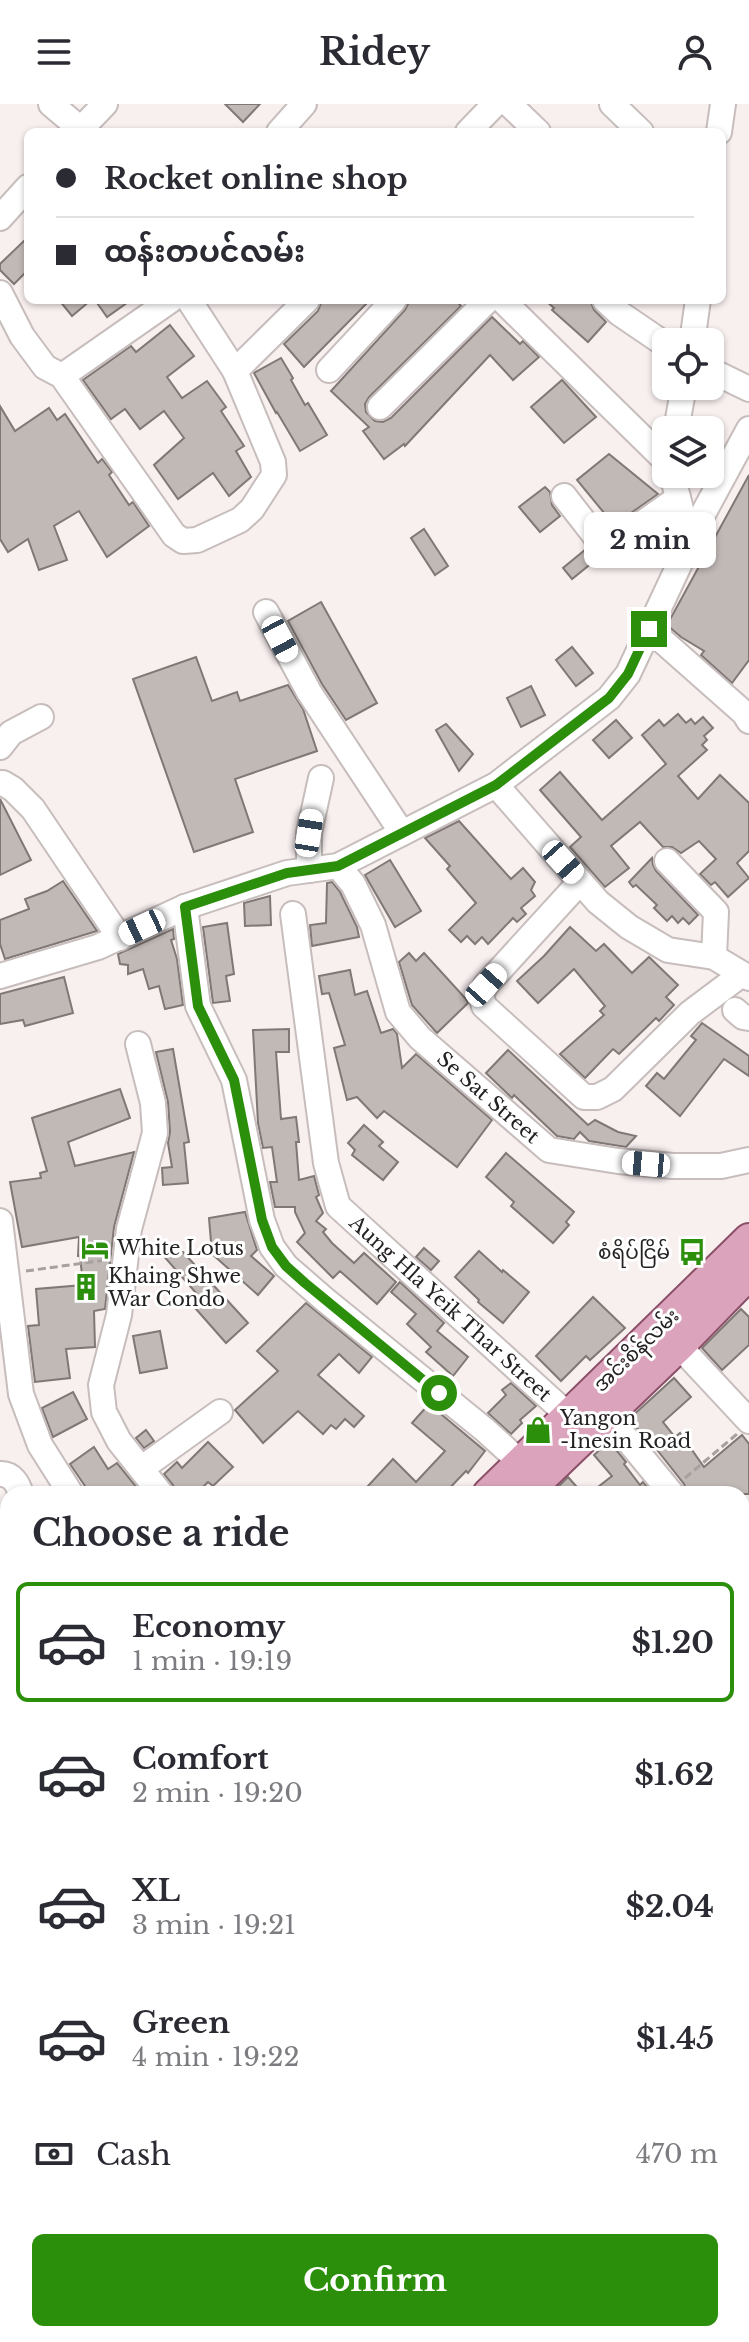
<!DOCTYPE html>
<meta charset="utf-8">
<style>
body{margin:0;font-family:"Libre Baskerville","Noto Sans Myanmar",serif;background:#f7f7f7;color:#2b2b33;height:100vh;display:flex;flex-direction:column;font-size:30px;white-space:nowrap}
*{box-sizing:border-box;margin:0}
p{font-size:26px;color:#7c7c81}
.icon{flex:none;width:44px;height:44px;fill:none;stroke:currentColor;stroke-width:2;stroke-linecap:round;stroke-linejoin:round}
.map{position:relative;flex:1;overflow:hidden}
.drawer{position:absolute;left:0px;top:1382px;width:750px;height:856px;display:flex;flex-direction:column;background:#fff;border-radius:24px 24px 0 0;box-shadow:0 2px 6px #0004}
.drawer>*{flex:none}
.guide{position:absolute;left:24px;top:24px;width:702px;height:176px;border-radius:12px;box-shadow:0 2px 6px #0004;display:grid;align-content:center;height:176px;padding:0 32px;background:#fff}
.controls{position:absolute;left:652px;top:224px;display:grid;gap:16px}
.controls a{display:grid;place-items:center;width:72px;height:72px;border-radius:12px;background:#fff;box-shadow:0 2px 6px #0004;font-size:40px}
.end{position:absolute;width:36px;height:36px;margin:-18px;border:10px solid #2c8f0b;background:#fff;box-shadow:0 0 0 4px #fff}
.from{border-radius:50%}
.bubble{position:absolute;height:56px;border-radius:12px;background:#fff;box-shadow:0 2px 6px #0004;font-size:26px;font-weight:700;line-height:56px;text-align:center}
.car{position:absolute;width:24px;height:48px;margin:-24px -12px;border-radius:10px;box-shadow:0 0 6px 2px #0007;background:linear-gradient(#fff 24%,#345 0 40%,#fff 0 76%,#345 0 86%,#fff 0)}
.guide b{display:flex;align-items:center;gap:28px;height:76px;font-size:30px}
.guide b+b{border-top:2px solid #e1e1e2}
.guide i{width:20px;height:20px;background:#2b2b33}
ul{padding:0;list-style:none}
li{display:flex;align-items:center;gap:24px;height:120px;margin:0 16px 12px;padding:0 16px;border:4px solid transparent;border-radius:12px}
li div{flex:1}
li b{display:block;font-size:30px}
li em{font-style:normal;font-weight:700}
li.on{border-color:#2c8f0b}
li>.icon{width:72px;height:72px;stroke-width:1.5}
h2{padding:0 32px;font-size:36px;line-height:96px}
.pay{display:flex;align-items:center;gap:20px;height:88px;padding:0 32px;font-size:30px}
.pay p{margin-inline-start:auto}
.cta{display:flex;gap:16px;margin-top:auto;padding:16px 32px}
.cta a{flex:1;height:92px;border-radius:12px;background:#2c8f0b;color:#fff;font-size:32px;font-weight:700;line-height:92px;text-align:center}
header{display:flex;justify-content:space-between;align-items:center;height:104px;padding:0 32px;background:#fff;font-size:36px;font-weight:700}
.map>svg:first-child{display:block}
.built{fill:#f4e1e1}
.building{fill:#c1b9b6;stroke:#7f7875;stroke-width:2}
.lines{fill:none;stroke-linecap:round;stroke-linejoin:round}
.minor-casing{stroke:#c6bdbc;stroke-width:28}
.major-casing{stroke:#8c4f68;stroke-width:34}
.highway-casing{stroke:#8c4f68;stroke-width:38}
.path{stroke:#a7a0a0;stroke-width:3;stroke-dasharray:8 4;stroke-linecap:butt}
.minor{stroke:#fff;stroke-width:24}
.major{stroke:#dca4bc;stroke-width:30}
.highway{stroke:#c4688f;stroke-width:34}
.route{stroke:#2c8f0b;stroke-width:10}
.labels{text-anchor:middle;dominant-baseline:central;stroke-width:6;stroke-linejoin:round;paint-order:stroke}
.street-label{font-size:20px;fill:#242121;stroke:#fff}
.poi-label{font-size:20px;fill:#242121;stroke:#fff;text-anchor:start}
</style>
<header><svg class="icon" aria-label="menu" viewBox="0 0 24 24"><path d="M4 6h16M4 12h16M4 18h16"/></svg>Ridey<svg class="icon" aria-label="person" viewBox="0 0 24 24"><circle cx="12" cy="8" r="4"/><path d="M4 21q1-7 8-7t8 7"/></svg></header>
<div class="map">
<svg width="749" height="2238" viewBox="0 0 749 2238">
<rect width="100%" height="100%" fill="#f8efef"/>
<g class="built">
<polygon points="749,1840 749,2238 34,2238 30,2230 742,2230 742,1842"/>
<polygon points="8,2061 8,2186 0,2171 0,2087"/>
</g>
<g class="building">
<polygon points="225,0 260,0 243,18"/>
<polygon points="28,133 28,166 14,180 0,166 0,160"/>
<polygon points="59,196 91,196 72,212"/>
<polygon points="95,196 131,196 107,213"/>
<polygon points="322,196 370,196 304,263 284,240 318,207"/>
<polygon points="410,196 456,196 461,202 369,293 365,300 366,308 375,317 383,318 391,314 492,213 520,240 523,237 539,253 513,276 490,251 405,342 404,340 384,355 363,327 369,323 331,287 405,206"/>
<polygon points="545,196 590,196 594,206 606,218 588,238 552,206 554,204"/>
<polygon points="170,221 194,252 167,273 182,294 207,277 226,303 221,307 244,342 236,347 251,373 229,392 213,369 178,395 154,361 184,334 164,307 140,325 125,305 111,315 83,276 131,242 136,248"/>
<polygon points="281,254 293,274 291,276 305,301 308,299 327,331 300,347 277,308 276,309 254,269"/>
<polygon points="562,276 596,313 564,339 531,303"/>
<polygon points="0,302 15,327 49,304 57,316 65,310 98,359 102,355 112,368 109,371 129,401 133,398 149,422 107,453 79,407 54,422 67,456 39,466 28,435 8,448 0,435"/>
<polygon points="609,350 658,390 614,421 577,376"/>
<polygon points="749,371 749,556 732,579 701,551 704,547 681,533 667,521"/>
<polygon points="545,383 550,388 552,401 560,412 540,428 519,403"/>
<polygon points="424,425 448,462 435,471 411,434"/>
<polygon points="586,445 598,454 572,475 563,464"/>
<polygon points="321,498 377,599 346,616 322,580 288,517"/>
<polygon points="572,543 593,569 576,582 556,556"/>
<polygon points="196,553 212,597 237,588 240,597 288,581 303,605 317,647 235,675 253,728 194,748 133,575"/>
<polygon points="531,582 545,611 521,623 507,594"/>
<polygon points="678,610 686,619 691,615 695,620 703,613 713,624 704,632 707,636 702,641 707,646 678,672 698,695 720,671 749,699 749,747 737,759 749,774 728,793 715,778 711,781 700,770 716,755 699,737 681,749 672,743 663,743 640,718 611,742 629,764 605,783 570,743 581,733 540,686 560,668 602,716 666,660 642,631 659,616 664,622"/>
<polygon points="616,616 632,634 609,654 593,636"/>
<polygon points="446,620 473,650 459,667 436,626"/>
<polygon points="0,695 31,756 0,771"/>
<polygon points="459,717 511,775 523,764 535,778 531,786 535,792 521,804 526,810 517,818 513,814 488,840 482,833 475,840 467,832 461,838 449,826 476,799 447,765 450,762 425,734"/>
<polygon points="652,754 653,761 656,767 698,811 689,820 683,814 678,819 672,812 667,817 654,804 657,801 636,781 633,783 629,778"/>
<polygon points="390,756 421,807 395,823 365,771"/>
<polygon points="63,777 97,827 5,855 0,840 0,816 29,805 25,795 47,787"/>
<polygon points="332,778 340,788 357,823 359,833 312,842 310,821 326,819 327,779"/>
<polygon points="270,792 271,821 245,822 244,799"/>
<polygon points="227,819 234,870 226,872 230,897 213,899 203,823"/>
<polygon points="570,823 596,847 604,840 632,869 649,853 678,881 666,893 674,901 659,917 656,914 619,950 613,945 585,974 560,950 604,911 600,907 605,902 574,865 538,899 517,877 544,852"/>
<polygon points="173,825 174,835 171,836 177,855 183,901 165,905 159,882 149,885 143,865 128,870 128,861 120,860 118,850"/>
<polygon points="409,849 416,857 424,849 466,895 468,899 437,929 412,901 399,858"/>
<polygon points="350,866 355,891 367,887 381,929 393,925 397,930 402,964 416,950 492,1016 457,1063 384,1007 377,1014 357,993 347,996 334,944 345,941 329,889 322,890 319,872"/>
<polygon points="64,873 73,909 25,922 23,916 0,920 0,890"/>
<polygon points="702,919 749,952 749,972 724,955 680,1012 646,982 657,969 664,975 696,936 691,932"/>
<polygon points="289,925 289,948 276,948 281,1015 296,1013 299,1038 296,1038 299,1076 314,1072 319,1091 316,1093 323,1109 316,1117 326,1125 323,1128 332,1139 354,1159 364,1149 396,1178 377,1200 340,1167 333,1174 297,1138 305,1129 295,1108 295,1103 275,1103 270,1078 277,1078 272,1043 263,1044 258,1019 253,926"/>
<polygon points="173,945 189,1038 184,1039 188,1079 163,1081 162,1064 172,1063 168,1039 170,1028 168,998 156,948"/>
<polygon points="508,946 588,1021 595,1016 618,1028 636,1032 626,1043 589,1037 580,1028 574,1035 557,1032 514,991 512,994 486,969"/>
<polygon points="120,985 130,1014 68,1038 75,1062 134,1048 114,1123 105,1205 94,1207 95,1243 66,1245 70,1274 35,1278 28,1222 39,1221 36,1185 83,1181 80,1152 78,1152 79,1133 22,1143 10,1078 41,1074 40,1069 47,1067 32,1014"/>
<polygon points="364,1021 383,1038 379,1042 398,1058 383,1076 352,1051 355,1046 348,1039"/>
<polygon points="506,1049 574,1108 566,1118 569,1121 553,1139 511,1102 514,1098 486,1073"/>
<polygon points="245,1108 257,1146 251,1152 274,1172 258,1191 212,1150 209,1114"/>
<polygon points="424,1144 439,1157 431,1166 416,1153"/>
<polygon points="479,1147 502,1168 503,1166 529,1188 503,1219 478,1198 479,1196 455,1173"/>
<polygon points="183,1148 248,1219 226,1239 196,1205 204,1198 161,1149"/>
<polygon points="400,1178 444,1219 437,1227 468,1253 453,1272 426,1248 431,1243 407,1220 416,1210 391,1188"/>
<polygon points="593,1193 625,1224 590,1256 586,1252 561,1277 536,1252"/>
<polygon points="306,1199 372,1253 359,1269 339,1250 318,1271 364,1312 354,1323 345,1315 336,1325 331,1321 323,1330 298,1307 263,1339 235,1306 278,1267 257,1247"/>
<polygon points="741,1205 749,1213 749,1241 722,1266 702,1244"/>
<polygon points="160,1227 167,1264 140,1269 133,1232"/>
<polygon points="674,1274 691,1293 663,1318 675,1333 680,1329 704,1363 742,1331 749,1340 749,1390 688,1390 684,1380 650,1337 649,1338 629,1315"/>
<polygon points="511,1279 536,1302 520,1316 522,1319 511,1330 488,1309 506,1291 502,1286"/>
<polygon points="73,1288 87,1315 53,1333 42,1304"/>
<polygon points="429,1300 485,1347 468,1369 466,1367 444,1390 376,1390 368,1382 393,1355 416,1378 445,1347 412,1319"/>
<polygon points="146,1326 154,1337 144,1344 136,1334"/>
<polygon points="609,1337 626,1358 624,1360 640,1381 643,1378 653,1390 589,1390 612,1372 594,1351"/>
<polygon points="208,1338 233,1363 213,1382 208,1378 196,1390 176,1390 173,1381 164,1370 177,1358 182,1364"/>
<polygon points="94,1343 108,1365 117,1359 142,1390 86,1390 85,1382 70,1360"/>
<polygon points="568,1373 583,1390 551,1390"/>
</g>
<g class="lines">
<g class="minor-casing">
<g id="minor">
<polyline points="51,0 84,28"/>
<polyline points="509,0 538,28"/>
<polyline points="612,0 641,28"/>
<polyline points="78,28 105,0"/>
<polyline points="279,28 304,0"/>
<polyline points="468,28 495,0"/>
<polyline points="719,28 723,0"/>
<polyline points="0,114 28,83"/>
<polyline points="0,189 22,232 45,263 62,272 174,431 183,437 197,436 240,416 252,405 274,371 273,358 235,267 189,196"/>
<polyline points="502,196 666,357"/>
<polyline points="605,196 619,209 666,241"/>
<polyline points="692,238 698,196"/>
<polyline points="329,266 394,196"/>
<polyline points="710,266 749,285"/>
<polyline points="235,267 307,196"/>
<polyline points="62,272 171,196"/>
<polyline points="380,303 488,196"/>
<polyline points="676,326 684,282"/>
<polyline points="672,370 690,441"/>
<polyline points="564,392 600,438 606,441 613,440 678,394"/>
<polyline points="266,508 309,588 402,729"/>
<polyline points="649,525 744,609 749,617"/>
<polyline points="0,643 11,629 41,613"/>
<polyline points="0,679 3,679 13,685 33,705 120,834"/>
<polyline points="496,681 598,798 629,823 668,846 714,853 749,874"/>
<polyline points="667,757 716,808 714,853"/>
<path id="s1" d="M338 762 353 780 373 821 398 908 420 934 549 1046 618 1057 673 1062H721L749 1056"/>
<polyline points="309,766 309,729 321,674"/>
<polyline points="580,778 486,881 481,891 484,902 584,993 597,993 613,985 690,909 742,870"/>
<polyline points="185,803 198,902 234,976 262,1116 272,1143 286,1162 324,1195 485,1326 520,1358"/>
<path id="s2" d="M293 810 326 1059 338 1102 568 1311"/>
<polyline points="0,872 98,843 185,803 287,769 338,762 496,681 609,594 628,570 703,410 749,325"/>
<polyline points="735,906 743,913 749,914"/>
<polyline points="138,940 153,999 155,1029 129,1125 119,1211 101,1281 104,1308 119,1337 161,1390"/>
<polyline points="0,1117 21,1290 40,1341 71,1390"/>
<polyline points="679,1242 749,1317"/>
<polyline points="607,1311 672,1390"/>
<polyline points="142,1364 220,1308"/>
<path d="M0 1370C12 1369 18 1380 21 1390"/>
<polyline points="0,1552 8,1548"/>
<polyline points="0,1606 8,1613"/>
<polyline points="742,2208 749,2206"/>
<polyline points="529,2230 531,2238"/>
<polyline points="176,2238 178,2230"/>
<polyline points="614,2238 648,2230"/>
</g>
</g>
<g class="major-casing">
<g id="major">
<polyline points="488,1390 749,1135"/>
<polyline points="525,1390 679,1242 749,1170"/>
<polyline points="742,1766 749,1764"/>
<polyline points="742,1823 749,1821"/>
<polyline points="0,1872 8,1864"/>
<polyline points="0,1909 8,1901"/>
<polyline points="0,1953 8,1961"/>
<polyline points="0,2232 3,2238"/>
</g>
</g>
<g class="highway-casing">
<g id="highway">
<polyline points="742,1785 749,1783"/>
<polyline points="0,2007 8,2004"/>
</g>
</g>
<g class="path">
<polyline points="26,1167 106,1156"/>
<polyline points="685,1374 737,1330"/>
</g>
<use href="#minor" class="minor"/>
<use href="#major" class="major"/>
<use href="#highway" class="highway"/>
</g>
<g class="lines">
<polyline class="route" points="439,1289 305,1179 286,1162 272,1143 262,1116 234,976 198,902 185,803 287,769 338,762 496,681 609,594 628,570 649,525"/>
</g>
<defs>
<g id="hotel-bare" transform="scale(2.16)"><path d="M-6-4.5h1.5V1H6V5H4.5V3h-9V5H-6ZM-4 0a1.8 1.8 0 1 1 3.6 0ZM.5 0V-2.5h3Q6-2.5 6 0Z" fill="#2c8f0b" stroke="#fff" stroke-width="2.5" paint-order="stroke"/></g>
<g id="bus-bare" transform="scale(2.16)"><path d="M-5-6H5V4H4V6H2V4H-2V6H-4V4H-5ZM-3.5-4V0h7V-4ZM-3.5 1.2v1.5H-2V1.2ZM2 1.2v1.5H3.5V1.2Z" fill="#2c8f0b" stroke="#fff" stroke-width="2.5" paint-order="stroke"/></g>
<g id="building-bare" transform="scale(2.16)"><path d="M-4-6H4V6H1V3H-1V6H-4ZM-2.5-4.3h1.7v1.8h-1.7ZM.8-4.3h1.7v1.8H.8ZM-2.5-1h1.7V.8h-1.7ZM.8-1h1.7V.8H.8Z" fill="#2c8f0b" stroke="#fff" stroke-width="2.5" paint-order="stroke"/></g>
<g id="shop-bare" transform="scale(2.16)"><path d="M-5-2.5h2.3a2.7 3.5 0 0 1 5.4 0H5L5.5 6h-11ZM-1.5-2.5h3a1.5 2.3 0 0 0-3 0Z" fill="#2c8f0b" stroke="#fff" stroke-width="2.5" paint-order="stroke"/></g>
</defs>
<g fill-rule="evenodd">
<use href="#hotel-bare" x="95" y="1144"/>
<use href="#bus-bare" x="692" y="1148"/>
<use href="#building-bare" x="86" y="1183"/>
<use href="#shop-bare" x="538" y="1326"/>
</g>
<g class="labels">
<g class="street-label">
<text stroke="none"><textPath href="#s1" startOffset="284">Se Sat Street</textPath></text>
<text stroke="none"><textPath href="#s2" startOffset="448">Aung Hla Yeik Thar Street</textPath></text>
<text transform="translate(636 1246) rotate(-44)">အင်းစိန်လမ်း</text>
</g>
<g class="poi-label">
<text x="117" y="1144">White Lotus</text>
<text x="670" y="1148" text-anchor="end">စံရိပ်ငြိမ်</text>
<text x="108" y="1172">Khaing Shwe<tspan x="108" dy="23">War Condo</tspan></text>
<text x="560" y="1314">Yangon<tspan x="560" dy="23">-Inesin Road</tspan></text>
</g>
</g>
</svg>
<div class="controls">
<a><svg class="icon" aria-label="locate" viewBox="0 0 24 24"><circle cx="12" cy="12" r="6"/><path d="M12 2v4M12 18v4M2 12h4M18 12h4"/></svg></a>
<a><svg class="icon" aria-label="layers" viewBox="0 0 24 24"><path d="M12 4l9 5-9 5-9-5zM3 14l9 5 9-5"/></svg></a>
</div>
<i class="end from" style="left:439px;top:1289px"></i>
<i class="end" style="left:649px;top:525px"></i>
<div class="bubble" style="left:584px;top:408px;width:132px">2 min</div>
<i class="car" style="left:280px;top:535px;rotate:152deg"></i>
<i class="car" style="left:309px;top:729px;rotate:9deg"></i>
<i class="car" style="left:563px;top:758px;rotate:138deg"></i>
<i class="car" style="left:142px;top:823px;rotate:245deg"></i>
<i class="car" style="left:486px;top:881px;rotate:42deg"></i>
<i class="car" style="left:646px;top:1060px;rotate:275deg"></i>
<div class="guide">
<b><i class="from"></i>Rocket online shop</b>
<b><i></i>ထန်းတပင်လမ်း</b>
</div>
<section class="drawer">
<h2>Choose a ride</h2>
<ul>
<li class="on"><svg class="icon" aria-label="car" viewBox="0 0 24 24"><path d="M5 17H2v-5l4-1 3-4h7l3 4 3 1v5h-3M9 17h6M6 11h13"/><circle cx="7" cy="17" r="2"/><circle cx="17" cy="17" r="2"/></svg><div><b>Economy</b><p>1 min · 19:19</p></div><em>$1.20</em></li>
<li><svg class="icon" aria-label="car" viewBox="0 0 24 24"><path d="M5 17H2v-5l4-1 3-4h7l3 4 3 1v5h-3M9 17h6M6 11h13"/><circle cx="7" cy="17" r="2"/><circle cx="17" cy="17" r="2"/></svg><div><b>Comfort</b><p>2 min · 19:20</p></div><em>$1.62</em></li>
<li><svg class="icon" aria-label="car" viewBox="0 0 24 24"><path d="M5 17H2v-5l4-1 3-4h7l3 4 3 1v5h-3M9 17h6M6 11h13"/><circle cx="7" cy="17" r="2"/><circle cx="17" cy="17" r="2"/></svg><div><b>XL</b><p>3 min · 19:21</p></div><em>$2.04</em></li>
<li><svg class="icon" aria-label="car" viewBox="0 0 24 24"><path d="M5 17H2v-5l4-1 3-4h7l3 4 3 1v5h-3M9 17h6M6 11h13"/><circle cx="7" cy="17" r="2"/><circle cx="17" cy="17" r="2"/></svg><div><b>Green</b><p>4 min · 19:22</p></div><em>$1.45</em></li>
</ul>
<div class="pay"><svg class="icon" aria-label="cash" viewBox="0 0 24 24"><path d="M3 7h18v10H3z"/><circle cx="12" cy="12" r="2"/></svg>Cash<p>470 m</p></div>
<div class="cta"><a>Confirm</a></div>
</section>
</div>
